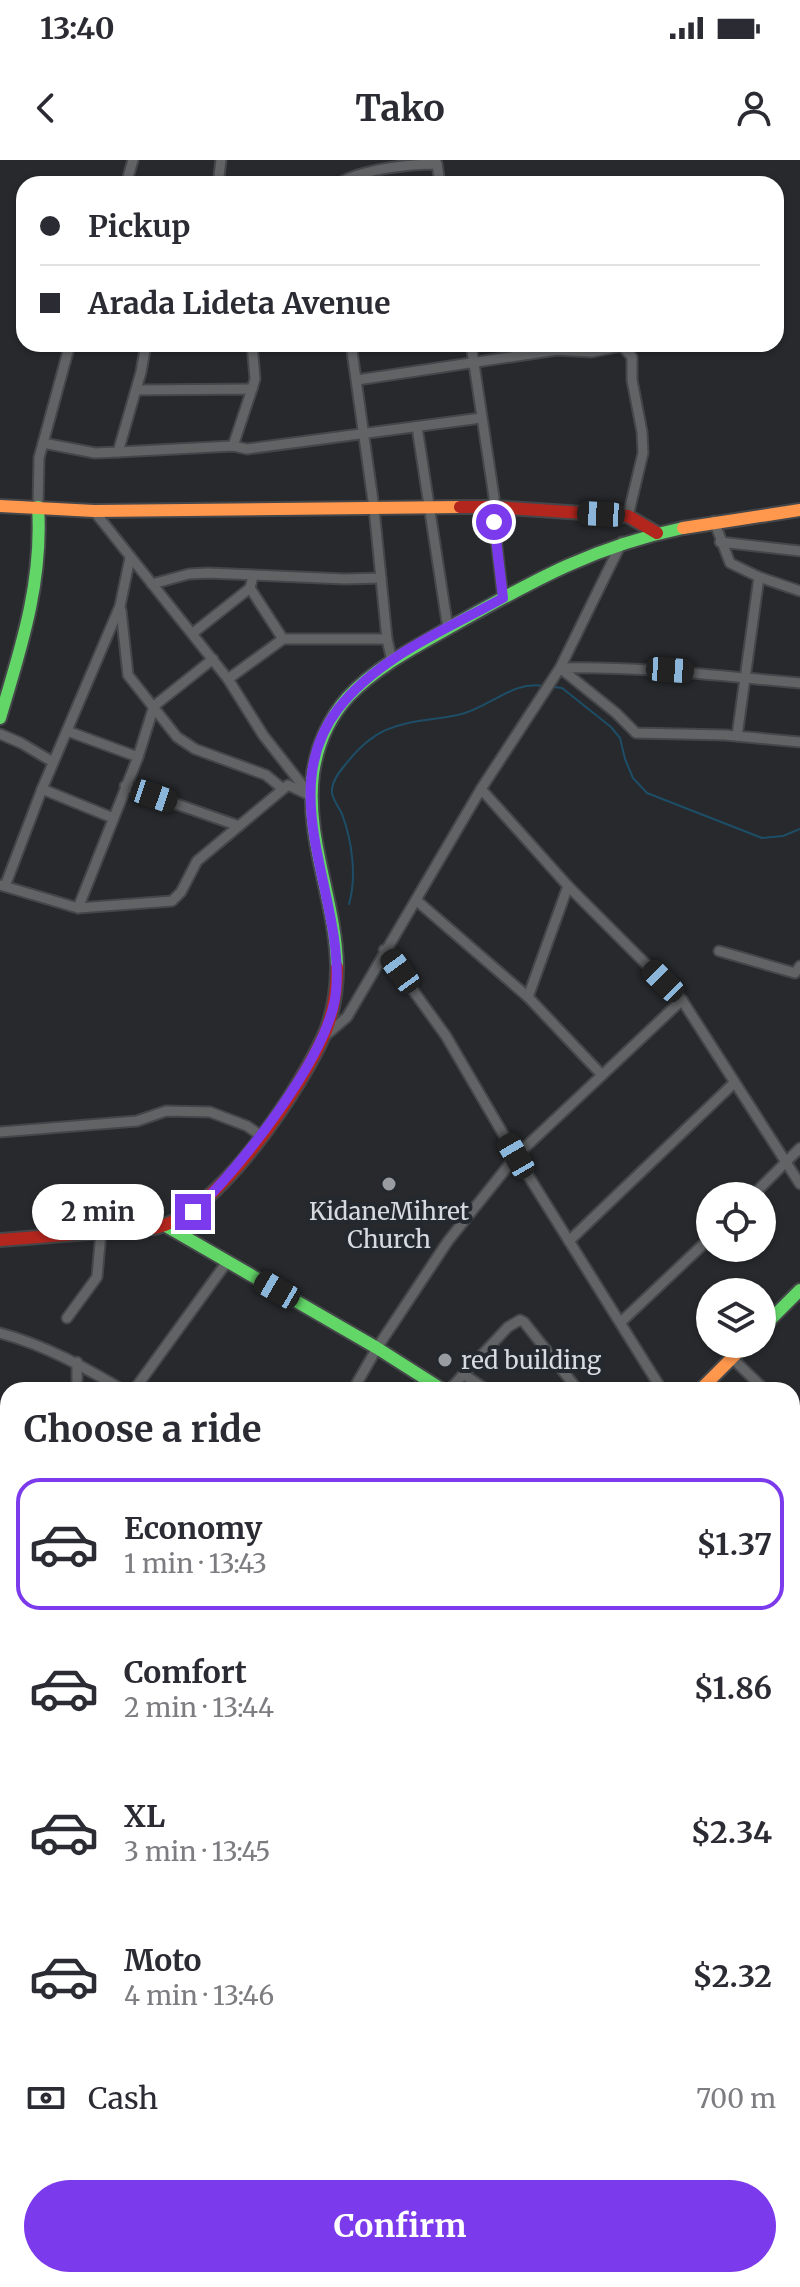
<!DOCTYPE html>
<meta charset="utf-8">
<style>
body{margin:0;font-family:Merriweather,serif;background:#f2f2f3;color:#2b2b33;height:100vh;display:flex;flex-direction:column;font-size:30px;white-space:nowrap}
*{box-sizing:border-box;margin:0}
p{font-size:26px;color:#7c7c81}
.icon{flex:none;width:44px;height:44px;fill:none;stroke:currentColor;stroke-width:2;stroke-linecap:round;stroke-linejoin:round}
.map{position:relative;flex:1;overflow:hidden}
.side{position:absolute;left:0px;top:1222px;width:800px;height:906px;display:flex;flex-direction:column;background:#fff;border-radius:24px 24px 0 0;box-shadow:0 2px 6px #0004}
.side>*{flex:none}
.top-card{position:absolute;left:16px;top:16px;width:768px;height:176px;border-radius:24px;box-shadow:0 2px 6px #0004;display:grid;align-content:center;height:176px;padding:0 24px;background:#fff}
.buttons{position:absolute;left:696px;top:1022px;display:grid;gap:16px}
.buttons a{display:grid;place-items:center;width:80px;height:80px;border-radius:50%;background:#fff;box-shadow:0 2px 6px #0004;font-size:40px}
.end{position:absolute;width:36px;height:36px;margin:-18px;border:10px solid #7c3aed;background:#fff;box-shadow:0 0 0 4px #fff}
.from{border-radius:50%}
.bubble{position:absolute;height:56px;border-radius:28px;background:#fff;box-shadow:0 2px 6px #0004;font-size:26px;font-weight:700;line-height:56px;text-align:center}
.car{position:absolute;width:24px;height:48px;margin:-24px -12px;border-radius:10px;box-shadow:0 0 6px 2px #0007;background:linear-gradient(#222 24%,#8ab4d8 0 40%,#222 0 76%,#8ab4d8 0 86%,#222 0)}
.top-card b{display:flex;align-items:center;gap:28px;height:76px;font-size:30px}
.top-card b+b{border-top:2px solid #e1e1e2}
.top-card i{width:20px;height:20px;background:#2b2b33}
ul{padding:0;list-style:none}
li{display:flex;align-items:center;gap:24px;height:132px;margin:0 16px 12px;padding:0 8px;border:4px solid transparent;border-radius:24px}
li div{flex:1}
li b{display:block;font-size:30px}
li em{font-style:normal;font-weight:700}
li.active{border-color:#7c3aed}
li>.icon{width:72px;height:72px;stroke-width:1.5}
h2{padding:0 24px;font-size:36px;line-height:96px}
.pay{display:flex;align-items:center;gap:20px;height:88px;padding:0 24px;font-size:30px}
.pay p{margin-inline-start:auto}
.primary-button{display:flex;gap:16px;margin-top:auto;padding:16px 24px}
.primary-button a{flex:1;height:92px;border-radius:48px;background:#7c3aed;color:#fff;font-size:32px;font-weight:700;line-height:92px;text-align:center}
.status{display:flex;justify-content:space-between;align-items:center;height:56px;padding:0 40px;background:#fff;direction:ltr}
.status svg{height:22px;fill:currentColor}
header{display:flex;justify-content:space-between;align-items:center;height:104px;padding:0 24px;background:#fff;font-size:36px;font-weight:700}
.map>svg:first-child{display:block}
.lines{fill:none;stroke-linecap:round;stroke-linejoin:round}
.stream{stroke:#1e4e67;stroke-width:2}
.river{stroke:#1e4e67;stroke-width:14}
.street-casing{stroke:#444649;stroke-width:13}
.fast-casing{stroke:#444649;stroke-width:16}
.slow-casing{stroke:#444649;stroke-width:16}
.jam-casing{stroke:#444649;stroke-width:16}
.street{stroke:#616365;stroke-width:9}
.fast{stroke:#63d668;stroke-width:12}
.slow{stroke:#ff974d;stroke-width:12}
.jam{stroke:#b3261e;stroke-width:12}
.route{stroke:#7c3aed;stroke-width:10}
.poi-dot{fill:#999ca0;stroke:#24292f;stroke-width:3}
.labels{text-anchor:middle;dominant-baseline:central;stroke-width:8;stroke-linejoin:round;paint-order:stroke}
.poi-label{font-size:24px;fill:#d7dade;stroke:#24292f}
</style>
<div class="status"><b>13:40</b><svg viewBox="0 0 49 12"><path d="M0 12V9h3v3zM5 12V6h3v6zM10 12V3h3v9zM15 12V0h3v12zM26 1h20v11H26zM47 4h2v5h-2z"/></svg></div>
<header><svg class="icon" aria-label="back" viewBox="0 0 24 24"><path d="M15 5l-7 7 7 7"/></svg>Tako<svg class="icon" aria-label="person" viewBox="0 0 24 24"><circle cx="12" cy="8" r="4"/><path d="M4 21q1-7 8-7t8 7"/></svg></header>
<div class="map">
<svg width="800" height="2127" viewBox="0 0 800 2127">
<rect width="100%" height="100%" fill="#27292c"/>
<g class="lines">
<g class="stream">
<polyline points="554,527 562,528 611,567 620,578 625,599 633,618 647,633 762,678 783,676 800,669"/>
<path d="M349 744C357 716 352 681 342 654 339 647 332 639 332 632 331 622 339 612 345 605 381 558 407 565 458 555 488 549 513 520 543 526"/>
</g>
<g class="river">
<polyline points="792,1537 800,1532"/>
<polyline points="0,1616 8,1619"/>
</g>
<g class="street-casing">
<g id="street">
<polyline points="126,24 133,0"/>
<polyline points="218,24 221,0"/>
<path d="M338 24C361 9 410 4 437 4L440 24"/>
<polyline points="351,184 374,348 387,479 392,501"/>
<polyline points="471,184 494,337 494,362 503,438"/>
<polyline points="357,220 557,190 592,192 622,186 632,197 632,220 642,272 643,293 628,356"/>
<polyline points="252,229 255,219 252,184"/>
<polyline points="136,230 252,229 233,286"/>
<polyline points="417,267 448,469"/>
<polyline points="43,283 95,293 118,292 141,212 146,184"/>
<polyline points="118,292 233,286 247,289 481,258"/>
<polyline points="38,347 39,298 70,184"/>
<polyline points="94,351 228,519 263,575 307,631"/>
<polyline points="714,361 730,403 759,417 737,576"/>
<polyline points="720,382 800,391"/>
<polyline points="759,417 800,431"/>
<polyline points="152,424 189,414 208,413 345,419 381,418"/>
<polyline points="250,428 283,479"/>
<polyline points="121,450 128,515 177,577 195,589 266,615 283,629"/>
<polyline points="193,473 250,428 253,416"/>
<polyline points="228,519 283,479 387,479"/>
<path d="M800 523C720 516 641 506 560 508L616 553 636 573 725 575 800 582"/>
<polyline points="67,571 138,597"/>
<polyline points="0,574 21,583 53,602"/>
<polyline points="125,626 239,666"/>
<polyline points="42,629 113,658"/>
<polyline points="481,629 568,726 682,840 800,1024"/>
<polyline points="0,725 78,748 172,741 181,732 197,701 288,625 309,635"/>
<polyline points="5,726 42,629 120,446 130,398"/>
<polyline points="416,740 528,837 602,915"/>
<polyline points="78,748 138,597 154,546 213,499"/>
<polyline points="384,790 446,876 516,996 662,1230"/>
<polyline points="719,791 795,813 800,806"/>
<polyline points="528,837 568,726"/>
<polyline points="326,875 347,857 481,629 560,508 622,382"/>
<polyline points="0,972 137,961 166,951 210,952 247,966 260,975"/>
<polyline points="752,1036 800,988"/>
<polyline points="569,1081 734,923"/>
<polyline points="67,1158 97,1117 101,1072"/>
<polyline points="621,1162 710,1078"/>
<path d="M0 1173C45 1185 84 1207 123 1230"/>
<polyline points="732,1198 765,1230"/>
<polyline points="463,1214 487,1230"/>
<polyline points="77,1230 77,1202"/>
<polyline points="134,1230 227,1102"/>
<polyline points="353,1230 377,1188 448,1081 516,996 682,840"/>
<polyline points="449,1230 508,1167 520,1160 524,1162 578,1230"/>
<polyline points="792,1258 800,1267"/>
<polyline points="792,1438 800,1434"/>
<polyline points="0,1548 8,1565"/>
<polyline points="792,1667 800,1661"/>
<polyline points="0,1711 8,1696"/>
<polyline points="792,1720 800,1726"/>
<polyline points="792,1816 800,1807"/>
<polyline points="792,1834 800,1843"/>
<polyline points="0,1929 8,1927"/>
<polyline points="792,1943 800,1935"/>
<polyline points="0,1978 8,1976"/>
<polyline points="792,2075 800,2050"/>
<polyline points="722,2120 730,2127"/>
<polyline points="347,2127 410,2120"/>
<polyline points="430,2127 500,2120"/>
<polyline points="618,2127 619,2120"/>
</g>
</g>
<g class="fast-casing">
<g id="fast">
<path d="M0 558C21 488 43 421 38 347"/>
<path d="M337 807C336 741 305 680 313 614 317 586 329 558 348 537 377 506 417 486 454 465 533 421 592 387 683 368"/>
<polyline points="166,1066 377,1188 443,1230"/>
<polyline points="762,1168 800,1130"/>
<polyline points="0,1396 8,1402"/>
<polyline points="161,2120 164,2127"/>
</g>
</g>
<g class="slow-casing">
<g id="slow">
<polyline points="0,346 94,351 460,347"/>
<polyline points="683,368 800,350"/>
<polyline points="700,1230 746,1184"/>
<polyline points="0,1836 8,1838"/>
<polyline points="128,2127 130,2120"/>
</g>
</g>
<g class="jam-casing">
<g id="jam">
<polyline points="460,347 493,347 628,356 657,373"/>
<path d="M0 1080 153 1068C215 1059 305 924 327 868 334 848 337 828 337 807"/>
</g>
</g>
<use href="#street" class="street"/>
<use href="#fast" class="fast"/>
<use href="#slow" class="slow"/>
<use href="#jam" class="jam"/>
</g>
<g class="lines">
<path class="route" d="M193 1052C239 1010 331 893 336 831 345 738 273 634 338 549 378 497 447 469 503 438L494 362"/>
</g>
<g class="poi-dot">
<circle cx="389" cy="1024" r="8"/>
<circle cx="445" cy="1200" r="8"/>
</g>
<g class="labels">
<g class="poi-label">
<text x="389" y="1051">KidaneMihret<tspan x="389" dy="28">Church</tspan></text>
<text x="461" y="1200" text-anchor="start">red building</text>
</g>
</g>
</svg>
<div class="buttons">
<a><svg class="icon" aria-label="locate" viewBox="0 0 24 24"><circle cx="12" cy="12" r="6"/><path d="M12 2v4M12 18v4M2 12h4M18 12h4"/></svg></a>
<a><svg class="icon" aria-label="layers" viewBox="0 0 24 24"><path d="M12 4l9 5-9 5-9-5zM3 14l9 5 9-5"/></svg></a>
</div>
<i class="end from" style="left:494px;top:362px"></i>
<i class="end" style="left:193px;top:1052px"></i>
<div class="bubble" style="left:32px;top:1024px;width:132px">2 min</div>
<i class="car" style="left:601px;top:354px;rotate:273deg"></i>
<i class="car" style="left:670px;top:510px;rotate:94deg"></i>
<i class="car" style="left:154px;top:636px;rotate:109deg"></i>
<i class="car" style="left:400px;top:811px;rotate:324deg"></i>
<i class="car" style="left:663px;top:821px;rotate:315deg"></i>
<i class="car" style="left:516px;top:996px;rotate:330deg"></i>
<i class="car" style="left:277px;top:1130px;rotate:300deg"></i>
<div class="top-card">
<b><i class="from"></i>Pickup</b>
<b><i></i>Arada Lideta Avenue</b>
</div>
<section class="side">
<h2>Choose a ride</h2>
<ul>
<li class="active"><svg class="icon" aria-label="car" viewBox="0 0 24 24"><path d="M5 17H2v-5l4-1 3-4h7l3 4 3 1v5h-3M9 17h6M6 11h13"/><circle cx="7" cy="17" r="2"/><circle cx="17" cy="17" r="2"/></svg><div><b>Economy</b><p>1 min · 13:43</p></div><em>$1.37</em></li>
<li><svg class="icon" aria-label="car" viewBox="0 0 24 24"><path d="M5 17H2v-5l4-1 3-4h7l3 4 3 1v5h-3M9 17h6M6 11h13"/><circle cx="7" cy="17" r="2"/><circle cx="17" cy="17" r="2"/></svg><div><b>Comfort</b><p>2 min · 13:44</p></div><em>$1.86</em></li>
<li><svg class="icon" aria-label="car" viewBox="0 0 24 24"><path d="M5 17H2v-5l4-1 3-4h7l3 4 3 1v5h-3M9 17h6M6 11h13"/><circle cx="7" cy="17" r="2"/><circle cx="17" cy="17" r="2"/></svg><div><b>XL</b><p>3 min · 13:45</p></div><em>$2.34</em></li>
<li><svg class="icon" aria-label="car" viewBox="0 0 24 24"><path d="M5 17H2v-5l4-1 3-4h7l3 4 3 1v5h-3M9 17h6M6 11h13"/><circle cx="7" cy="17" r="2"/><circle cx="17" cy="17" r="2"/></svg><div><b>Moto</b><p>4 min · 13:46</p></div><em>$2.32</em></li>
</ul>
<div class="pay"><svg class="icon" aria-label="cash" viewBox="0 0 24 24"><path d="M3 7h18v10H3z"/><circle cx="12" cy="12" r="2"/></svg>Cash<p>700 m</p></div>
<div class="primary-button"><a>Confirm</a></div>
</section>
</div>
